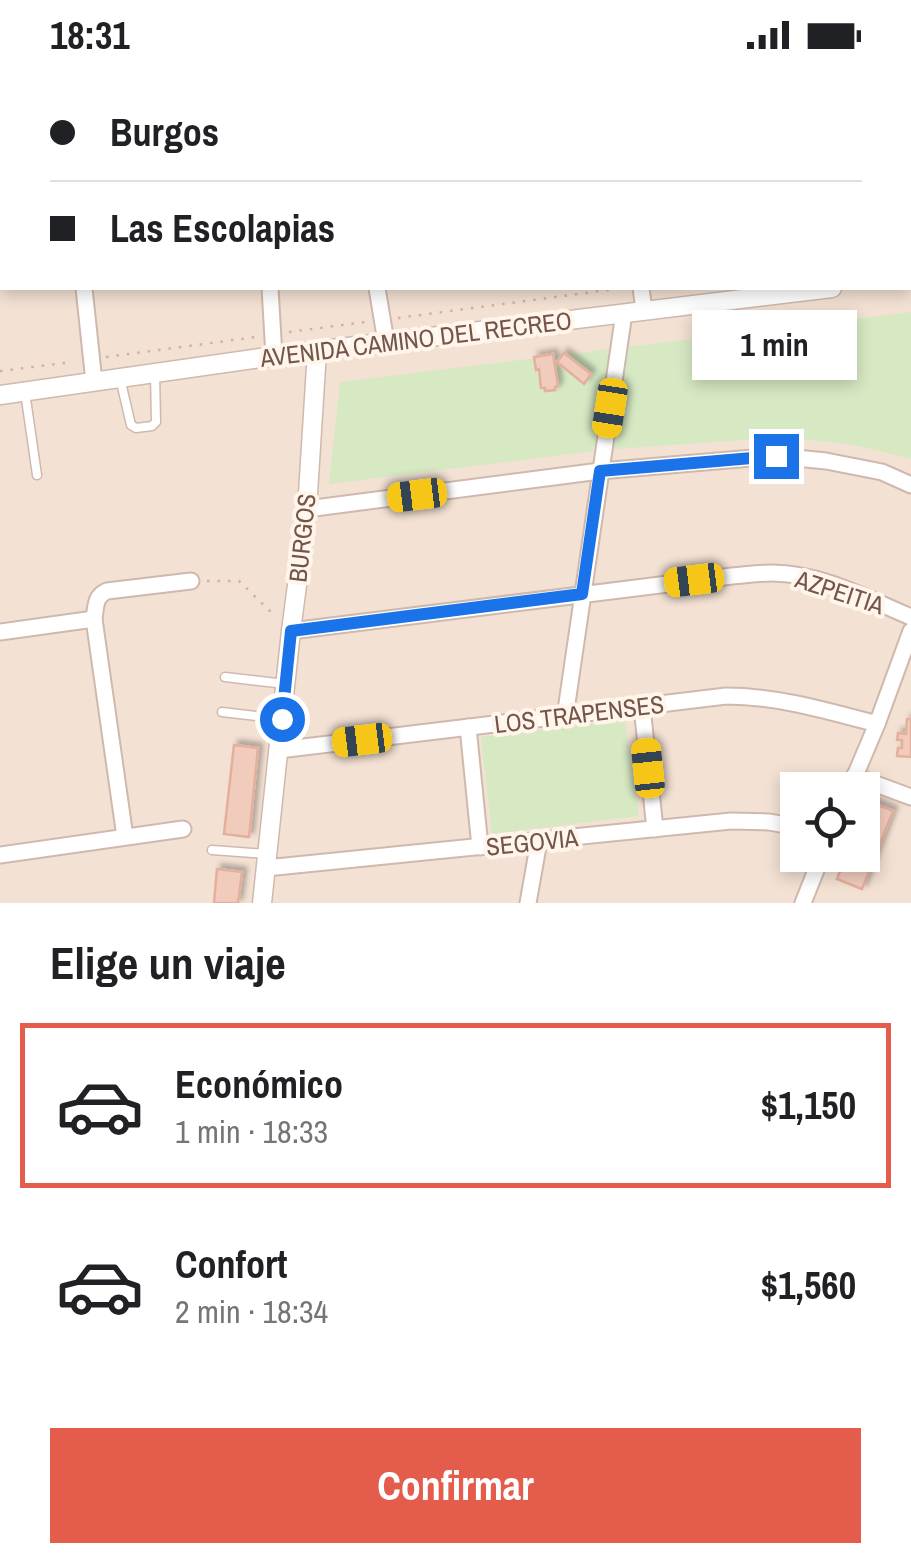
<!DOCTYPE html>
<html lang="es">
<meta charset="utf-8">
<style>
body{margin:0;font-family:"Archivo Narrow",sans-serif;background:#f2f2f2;color:#202124;height:100vh;display:flex;flex-direction:column;font-size:38px;white-space:nowrap}
*{box-sizing:border-box;margin:0}
p{font-size:32px;color:#757577}
.icon{flex:none;width:55px;height:55px;fill:none;stroke:currentColor;stroke-width:2;stroke-linecap:round;stroke-linejoin:round}
.map{position:relative;height:833px;overflow:hidden}
.side{display:flex;flex-direction:column;background:#fff;flex:1}
.side>*{flex:none}
.guide{position:absolute;left:0px;top:0px;width:912px;height:220px;box-shadow:0 5px 15px #0003;display:grid;align-content:center;height:220px;padding:0 50px;background:#fff}
.controls{position:absolute;left:780px;top:702px;display:grid;gap:20px}
.controls a{display:grid;place-items:center;width:100px;height:100px;border-radius:0px;background:#fff;box-shadow:0 5px 15px #0003;font-size:50px}
.end{position:absolute;width:45px;height:45px;margin:-22px;border:12px solid #1a73e8;background:#fff;box-shadow:0 0 0 5px #fff}
.from{border-radius:50%}
.bubble{position:absolute;height:70px;border-radius:0px;background:#fff;box-shadow:0 5px 15px #0003;font-size:32px;font-weight:800;line-height:70px;text-align:center}
.car{position:absolute;width:30px;height:60px;margin:-30px -15px;border-radius:12px;box-shadow:0 0 8px 2px #0007;background:linear-gradient(#f5c518 24%,#345 0 40%,#f5c518 0 76%,#345 0 86%,#f5c518 0)}
.guide b{display:flex;align-items:center;gap:35px;height:95px;font-size:38px}
.guide b+b{border-top:2px solid #e0e0e0}
.guide i{width:25px;height:25px;background:#202124}
ul{padding:0;list-style:none}
li{display:flex;align-items:center;gap:30px;height:165px;margin:0 20px 15px;padding:0 30px;border:5px solid transparent;border-radius:0px}
li div{flex:1}
li b{display:block;font-size:38px}
li em{font-style:normal;font-weight:800}
li.on{border-color:#e45d4c}
li>.icon{width:90px;height:90px;stroke-width:1.5}
h2{padding:0 50px;font-size:45px;line-height:120px}
.button{display:flex;gap:20px;margin-top:auto;padding:20px 50px}
.button a{flex:1;height:115px;border-radius:0px;background:#e45d4c;color:#fff;font-size:40px;font-weight:800;line-height:115px;text-align:center}
.status{display:flex;justify-content:space-between;align-items:center;height:70px;padding:0 50px;background:#fff;direction:ltr}
.status svg{height:28px;fill:currentColor}
.map>svg:first-child{display:block}
.residential{fill:#f3e1d3;fill-rule:evenodd}
.green{fill:#d7e9c3}
.building{fill:#f1ccbd;stroke:#e3b09d;stroke-width:2.5;filter:url(#shadow)}
.lines{fill:none;stroke-linecap:round;stroke-linejoin:round}
.service-casing{stroke:#cfb9ae;stroke-width:11}
.minor-casing{stroke:#cfb9ae;stroke-width:19}
.tertiary-casing{stroke:#cfb9ae;stroke-width:21}
.path{stroke:#d6afa0;stroke-width:2.5;stroke-dasharray:2.5 8;stroke-linecap:butt}
.service{stroke:#fff;stroke-width:8}
.minor{stroke:#fff;stroke-width:15}
.tertiary{stroke:#fff;stroke-width:18}
.route{stroke:#1a73e8;stroke-width:12}
.labels{text-anchor:middle;dominant-baseline:central;stroke-width:8;stroke-linejoin:round;paint-order:stroke}
.street-label{font-size:25px;fill:#74554a;stroke:#fff5eb}
</style>
<div class="status"><b>18:31</b><svg viewBox="0 0 49 12"><path d="M0 12V9h3v3zM5 12V6h3v6zM10 12V3h3v9zM15 12V0h3v12zM26 1h20v11H26zM47 4h2v5h-2z"/></svg></div>
<div class="map">
<svg width="911" height="833" viewBox="0 0 911 833">
<defs>
<filter id="shadow"><feDropShadow dx="4.5" dy="-4.5" stdDeviation="2.5" flood-color="#0004"/></filter>
</defs>
<rect width="100%" height="100%" fill="#fcf0e4"/>
<path class="residential" d="M0 0H911V833H0ZM2 2H910V218H2ZM798 720H862V785H798Z"/>
<g class="green">
<polygon points="911,242 911,389 855,375 785,367 601,380 329,414 340,312"/>
<polygon points="625,650 639,746 492,764 481,667"/>
</g>
<g class="building">
<polygon points="564,283 591,304 584,314 557,292"/>
<polygon points="553,284 558,316 555,317 555,320 545,321 545,318 541,318 539,299 536,300 534,287"/>
<polygon points="907,649 911,649 911,687 897,686 898,678 902,678 902,670 897,670 898,663 906,664"/>
<polygon points="234,675 258,678 249,767 224,764"/>
<polygon points="868,731 893,741 862,819 837,809 846,785 862,785 862,745"/>
<polygon points="217,799 242,802 238,833 214,833"/>
</g>
<g class="lines">
<g class="service-casing">
<g id="service">
<polyline points="120,308 131,355 136,358 152,356 156,352 155,303"/>
<polyline points="25,322 37,405"/>
<polyline points="225,607 285,614"/>
<polyline points="222,642 282,649"/>
<polyline points="212,780 268,784"/>
</g>
</g>
<g class="minor-casing">
<g id="minor">
<polyline points="165,0 166,2"/>
<polyline points="429,0 429,2"/>
<polyline points="538,0 539,2"/>
<polyline points="140,2 147,0"/>
<polyline points="808,2 808,0"/>
<polyline points="0,31 2,31"/>
<polyline points="84,218 94,312"/>
<polyline points="270,218 274,286"/>
<polyline points="377,218 386,272"/>
<polyline points="641,218 644,240"/>
<polyline points="307,439 600,401 776,386 826,391 882,402 911,415"/>
<path d="M291 561 732 506C745 505 759 503 772 503 821 503 868 529 911 547"/>
<polyline points="0,562 94,549"/>
<polyline points="642,637 655,759"/>
<polyline points="565,647 624,243"/>
<polyline points="468,657 480,777"/>
<path d="M279 680 726 626C778 626 828 641 877 654"/>
<polyline points="854,706 911,727"/>
<polyline points="849,720 877,654 911,561"/>
<path d="M125 767 94 549C96 536 95 526 107 521L191 511"/>
<polyline points="0,785 183,759"/>
<polyline points="266,798 731,751 769,752 798,757"/>
<polyline points="528,833 539,771"/>
<polyline points="803,833 822,785"/>
</g>
</g>
<g class="tertiary-casing">
<g id="tertiary">
<polyline points="827,0 834,2"/>
<polyline points="910,27 911,28"/>
<polyline points="910,209 911,209"/>
<polyline points="0,325 274,286 832,218"/>
<polyline points="262,833 291,561 307,439 317,281"/>
</g>
</g>
<g class="path">
<polyline points="910,178 911,178"/>
<polyline points="398,248 623,218"/>
<polyline points="289,262 365,252"/>
<polyline points="106,287 256,267"/>
<polyline points="0,301 73,292"/>
<polyline points="207,511 239,511 275,546"/>
</g>
<use href="#service" class="service"/>
<use href="#minor" class="minor"/>
<use href="#tertiary" class="tertiary"/>
</g>
<g class="lines">
<polyline class="route" points="282,649 291,561 582,524 600,401 776,386"/>
</g>
<g class="labels">
<g class="street-label">
<text transform="translate(416 269) rotate(-7)">AVENIDA CAMINO DEL RECREO</text>
<text transform="translate(302 468) rotate(-84)">BURGOS</text>
<text transform="translate(840 522) rotate(18)">AZPEITIA</text>
<text transform="translate(579 644) rotate(-7)">LOS TRAPENSES</text>
<text transform="translate(532 772) rotate(-6)">SEGOVIA</text>
</g>
</g>
</svg>
<div class="controls">
<a><svg class="icon" aria-label="locate" viewBox="0 0 24 24"><circle cx="12" cy="12" r="6"/><path d="M12 2v4M12 18v4M2 12h4M18 12h4"/></svg></a>
</div>
<i class="end from" style="left:282px;top:649px"></i>
<i class="end" style="left:776px;top:386px"></i>
<div class="bubble" style="left:692px;top:240px;width:165px">1 min</div>
<i class="car" style="left:610px;top:338px;rotate:189deg"></i>
<i class="car" style="left:417px;top:425px;rotate:263deg"></i>
<i class="car" style="left:694px;top:510px;rotate:263deg"></i>
<i class="car" style="left:362px;top:670px;rotate:263deg"></i>
<i class="car" style="left:648px;top:698px;rotate:354deg"></i>
<div class="guide">
<b><i class="from"></i>Burgos</b>
<b><i></i>Las Escolapias</b>
</div>
</div>
<section class="side">
<h2>Elige un viaje</h2>
<ul>
<li class="on"><svg class="icon" aria-label="car" viewBox="0 0 24 24"><path d="M5 17H2v-5l4-1 3-4h7l3 4 3 1v5h-3M9 17h6M6 11h13"/><circle cx="7" cy="17" r="2"/><circle cx="17" cy="17" r="2"/></svg><div><b>Económico</b><p>1 min · 18:33</p></div><em>$1,150</em></li>
<li><svg class="icon" aria-label="car" viewBox="0 0 24 24"><path d="M5 17H2v-5l4-1 3-4h7l3 4 3 1v5h-3M9 17h6M6 11h13"/><circle cx="7" cy="17" r="2"/><circle cx="17" cy="17" r="2"/></svg><div><b>Confort</b><p>2 min · 18:34</p></div><em>$1,560</em></li>
</ul>
<div class="button"><a>Confirmar</a></div>
</section>
